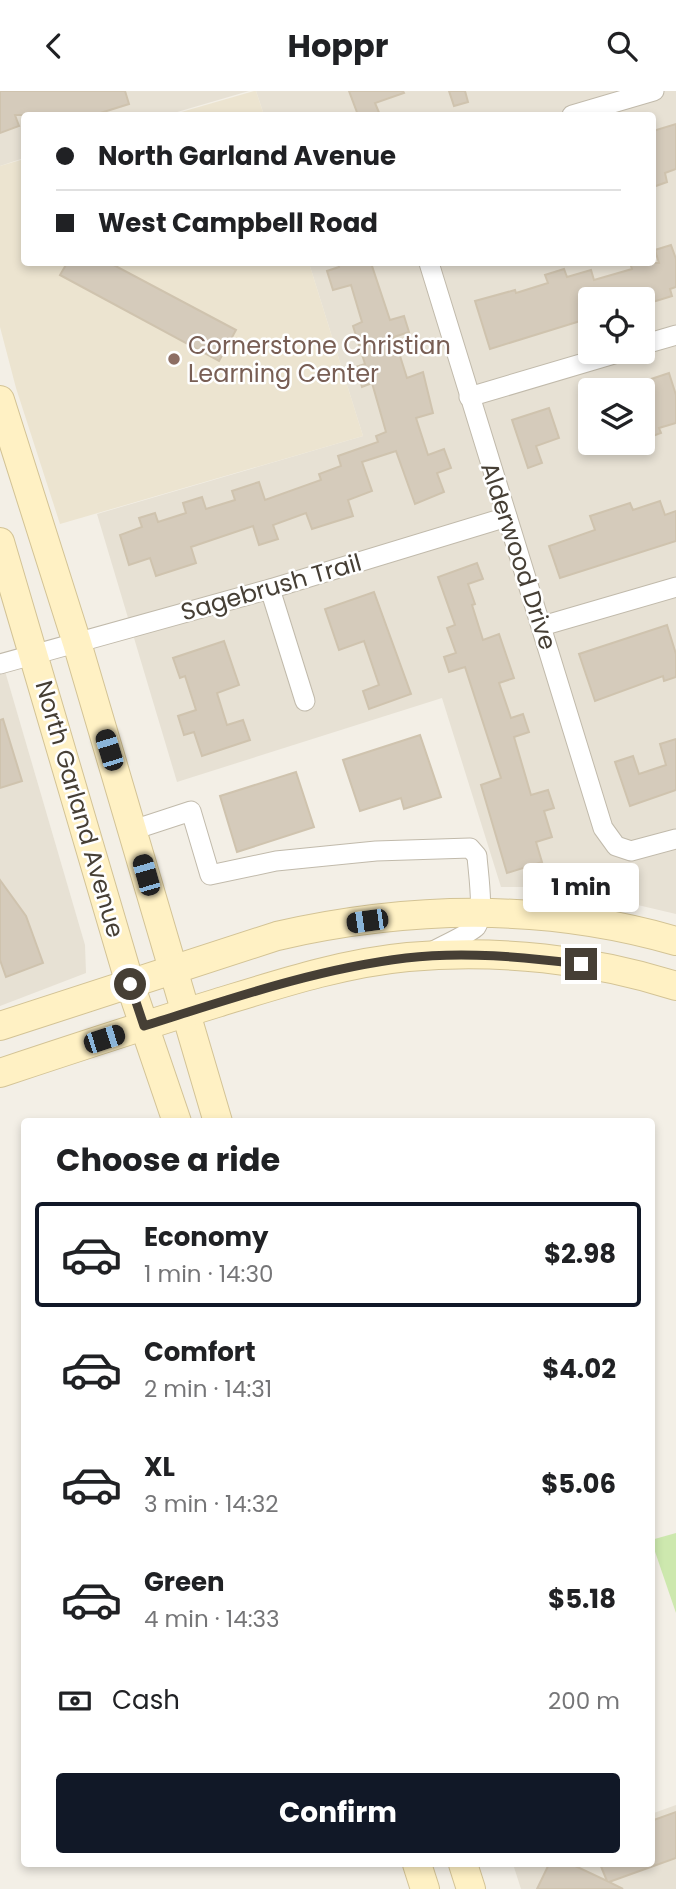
<!DOCTYPE html>
<meta charset="utf-8">
<style>
body{margin:0;font-family:Poppins,sans-serif;background:#f6f6f6;color:#202124;height:100vh;display:flex;flex-direction:column;font-size:26px;white-space:nowrap}
*{box-sizing:border-box;margin:0}
p{font-size:23px;color:#757577}
.icon{flex:none;width:38px;height:38px;fill:none;stroke:currentColor;stroke-width:2;stroke-linecap:round;stroke-linejoin:round}
.map{position:relative;flex:1;overflow:hidden}
.drawer{position:absolute;left:21px;top:1027px;width:634px;height:749px;display:flex;flex-direction:column;background:#fff;border-radius:7px;box-shadow:0 4px 10px #0003}
.drawer>*{flex:none}
.banner{position:absolute;left:21px;top:21px;width:635px;height:154px;border-radius:7px;box-shadow:0 4px 10px #0003;display:grid;align-content:center;height:154px;padding:0 35px;background:#fff}
.buttons{position:absolute;left:578px;top:196px;display:grid;gap:14px}
.buttons a{display:grid;place-items:center;width:77px;height:77px;border-radius:7px;background:#fff;box-shadow:0 4px 10px #0003;font-size:35px}
.end{position:absolute;width:32px;height:32px;margin:-16px;border:9px solid #463f35;background:#fff;box-shadow:0 0 0 4px #fff}
.from{border-radius:50%}
.bubble{position:absolute;height:49px;border-radius:7px;background:#fff;box-shadow:0 4px 10px #0003;font-size:23px;font-weight:700;line-height:49px;text-align:center}
.car{position:absolute;width:21px;height:42px;margin:-21px -10px;border-radius:9px;box-shadow:0 0 5px 2px #0007;background:linear-gradient(#222 24%,#8ab4d8 0 40%,#222 0 76%,#8ab4d8 0 86%,#222 0)}
.banner b{display:flex;align-items:center;gap:24px;height:66px;font-size:26px}
.banner b+b{border-top:2px solid #e0e0e0}
.banner i{width:18px;height:18px;background:#202124}
ul{padding:0;list-style:none}
li{display:flex;align-items:center;gap:21px;height:105px;margin:0 14px 10px;padding:0 21px;border:4px solid transparent;border-radius:7px}
li div{flex:1}
li b{display:block;font-size:26px}
li em{font-style:normal;font-weight:700}
li.on{border-color:#111827}
li>.icon{width:63px;height:63px;stroke-width:1.5}
h2{padding:0 35px;font-size:32px;line-height:84px}
.pay{display:flex;align-items:center;gap:18px;height:77px;padding:0 35px;font-size:26px}
.pay p{margin-inline-start:auto}
.cta{display:flex;gap:14px;margin-top:auto;padding:14px 35px}
.cta a{flex:1;height:80px;border-radius:7px;background:#111827;color:#fff;font-size:28px;font-weight:700;line-height:80px;text-align:center}
header{display:flex;justify-content:space-between;align-items:center;height:91px;padding:0 35px;background:#fff;font-size:32px;font-weight:700}
.map>svg:first-child{display:block}
.residential{fill:#e7e1d4;fill-rule:evenodd}
.education{fill:#ece4d0}
.green{fill:#cde8ae}
.building{fill:#d5cbbb;stroke:#cfc3ae;stroke-width:2}
.lines{fill:none;stroke-linecap:round;stroke-linejoin:round}
.minor-casing{stroke:#c1baab;stroke-width:21}
.secondary-casing{stroke:#d3c395;stroke-width:30}
.minor{stroke:#fff;stroke-width:19}
.secondary{stroke:#fff1c4;stroke-width:28}
.route{stroke:#463f35;stroke-width:9}
.education-dot{fill:#8d6e63;stroke:#fff;stroke-width:2.5}
.labels{text-anchor:middle;dominant-baseline:central;stroke-width:5;stroke-linejoin:round;paint-order:stroke}
.education-label{font-size:24px;fill:#785e54;stroke:#fff;text-anchor:start}
.street-label{font-size:24px;fill:#463f35;stroke:#fff}
</style>
<header><svg class="icon" aria-label="back" viewBox="0 0 24 24"><path d="M15 5l-7 7 7 7"/></svg>Hoppr<svg class="icon" aria-label="search" viewBox="0 0 24 24"><circle cx="10" cy="10" r="6"/><path d="M15 15l6 6"/></svg></header>
<div class="map">
<svg width="676" height="1798" viewBox="0 0 676 1798">
<rect width="100%" height="100%" fill="#f3efe6"/>
<g class="residential">
<polygon points="0,0 249,0 167,24 24,24 24,67 0,75"/>
<path d="M256 0H676V823L608 807 535 796H501L442 607 177 691 97 423 363 345 309 172H653V24H264ZM590 208H642V261H590ZM590 299H642V352H590Z"/>
<polygon points="0,563 85,854 86,882 0,915"/>
<polygon points="676,1714 676,1798 521,1798 513,1773 651,1773 651,1723"/>
</g>
<g class="education">
<polygon points="254,0 256,0 264,24 171,24"/>
<polygon points="24,68 24,172 309,172 363,345 60,433 16,297 0,236 0,75"/>
</g>
<polygon class="green" points="676,1442 676,1522 651,1449"/>
<g class="building">
<polygon points="0,0 125,0 129,13 94,24 15,24 19,35 0,42"/>
<polygon points="349,0 403,0 404,2 375,12 380,24 358,24"/>
<polygon points="449,0 465,0 468,11 454,15"/>
<polygon points="676,33 676,78 665,82 667,91 653,96 653,40"/>
<polygon points="671,154 676,168 676,196 670,198 672,205 643,214 642,208 590,208 590,227 490,258 475,210 515,199 516,202 548,192 545,184 564,178 567,186 591,179 594,189 632,178 630,172 659,172 655,159"/>
<polygon points="67,172 110,172 236,239 219,270 60,184"/>
<polygon points="338,172 371,172 390,229 404,225 409,241 394,246 407,287 423,281 433,322 416,327 428,364 444,358 451,377 437,382 444,401 415,413 396,360 362,371 372,400 348,409 353,425 312,438 306,422 273,434 278,448 259,454 253,435 191,456 196,472 156,485 150,467 129,474 120,444 142,436 139,427 155,422 158,431 186,422 183,412 202,406 206,418 235,409 232,400 259,391 265,409 321,389 319,383 341,375 338,365 378,351 376,345 386,341 372,292 362,296 356,276 365,273 353,235 362,231 351,194 333,199 327,180 339,176"/>
<polygon points="669,282 676,304 676,332 659,337 661,342 642,349 642,291"/>
<polygon points="549,317 559,347 536,355 542,372 528,377 512,329"/>
<polygon points="660,410 665,424 676,420 676,450 560,487 549,455 595,439 590,425 630,412 633,419"/>
<polygon points="477,472 483,488 468,493 475,513 472,514 483,549 499,543 514,587 499,592 511,627 523,623 529,641 514,646 531,704 548,699 554,717 544,720 552,746 536,751 542,771 507,782 481,694 501,687 465,576 449,581 444,566 456,562 447,537 455,534 438,486"/>
<polygon points="374,501 411,603 369,618 363,600 379,594 364,550 339,559 325,518"/>
<polygon points="667,534 676,563 676,586 664,590 663,585 595,610 579,563"/>
<polygon points="224,550 239,594 217,602 227,634 243,629 250,649 202,665 194,641 184,644 178,625 196,619 185,585 180,587 173,567"/>
<polygon points="3,628 22,690 0,697 0,629"/>
<polygon points="420,644 441,706 404,718 401,707 360,720 343,669"/>
<polygon points="676,648 676,699 630,715 615,671 633,665 639,683 666,674 660,653"/>
<polygon points="296,681 314,736 237,761 220,705"/>
<polygon points="0,789 26,825 43,872 6,886 0,869"/>
<polygon points="676,1721 676,1767 609,1791 623,1798 537,1798 549,1773 571,1773 607,1790 600,1773 651,1773 651,1730"/>
</g>
<g class="lines">
<g class="minor-casing">
<g id="minor">
<polyline points="572,24 654,0"/>
<polyline points="429,172 603,737 616,755 631,760 676,748"/>
<polyline points="642,254 676,244"/>
<polyline points="469,306 621,261"/>
<polyline points="270,498 305,610"/>
<polyline points="542,535 676,496"/>
<polyline points="0,573 270,498 507,426"/>
<path d="M133 739 191 720 210 784 276 770 376 760 470 757 477 765C478 781 485 824 476 836 471 842 438 857 428 863"/>
</g>
</g>
<g class="secondary-casing">
<g id="secondary">
<polyline points="0,309 77,552 218,1031"/>
<polyline points="0,451 130,893 177,1031"/>
<path d="M0 935 277 845C409 815 545 812 676 850"/>
<path d="M0 982C72 958 145 934 217 912 279 893 343 872 408 866 497 858 592 868 676 895"/>
<polyline points="417,1773 425,1798"/>
<polyline points="463,1773 471,1798"/>
</g>
</g>
<use href="#minor" class="minor"/>
<use href="#secondary" class="secondary"/>
</g>
<g class="lines">
<path class="route" d="M130 893 144 935C230 908 316 878 406 867 463 860 524 866 581 873"/>
</g>
<circle class="education-dot" cx="174" cy="268" r="7"/>
<g class="labels">
<g class="education-label">
<text x="188" y="254">Cornerstone Christian<tspan x="188" dy="28">Learning Center</tspan></text>
</g>
<g class="street-label">
<text transform="translate(519 465) rotate(72)">Alderwood Drive</text>
<text transform="translate(271 496) rotate(-16)">Sagebrush Trail</text>
<text transform="translate(80 718) rotate(74)">North Garland Avenue</text>
</g>
</g>
</svg>
<div class="buttons">
<a><svg class="icon" aria-label="locate" viewBox="0 0 24 24"><circle cx="12" cy="12" r="6"/><path d="M12 2v4M12 18v4M2 12h4M18 12h4"/></svg></a>
<a><svg class="icon" aria-label="layers" viewBox="0 0 24 24"><path d="M12 4l9 5-9 5-9-5zM3 14l9 5 9-5"/></svg></a>
</div>
<i class="end from" style="left:130px;top:893px"></i>
<i class="end" style="left:581px;top:873px"></i>
<div class="bubble" style="left:523px;top:772px;width:116px">1 min</div>
<i class="car" style="left:109px;top:659px;rotate:343deg"></i>
<i class="car" style="left:146px;top:784px;rotate:344deg"></i>
<i class="car" style="left:367px;top:830px;rotate:262deg"></i>
<i class="car" style="left:104px;top:948px;rotate:72deg"></i>
<div class="banner">
<b><i class="from"></i>North Garland Avenue</b>
<b><i></i>West Campbell Road</b>
</div>
<section class="drawer">
<h2>Choose a ride</h2>
<ul>
<li class="on"><svg class="icon" aria-label="car" viewBox="0 0 24 24"><path d="M5 17H2v-5l4-1 3-4h7l3 4 3 1v5h-3M9 17h6M6 11h13"/><circle cx="7" cy="17" r="2"/><circle cx="17" cy="17" r="2"/></svg><div><b>Economy</b><p>1 min · 14:30</p></div><em>$2.98</em></li>
<li><svg class="icon" aria-label="car" viewBox="0 0 24 24"><path d="M5 17H2v-5l4-1 3-4h7l3 4 3 1v5h-3M9 17h6M6 11h13"/><circle cx="7" cy="17" r="2"/><circle cx="17" cy="17" r="2"/></svg><div><b>Comfort</b><p>2 min · 14:31</p></div><em>$4.02</em></li>
<li><svg class="icon" aria-label="car" viewBox="0 0 24 24"><path d="M5 17H2v-5l4-1 3-4h7l3 4 3 1v5h-3M9 17h6M6 11h13"/><circle cx="7" cy="17" r="2"/><circle cx="17" cy="17" r="2"/></svg><div><b>XL</b><p>3 min · 14:32</p></div><em>$5.06</em></li>
<li><svg class="icon" aria-label="car" viewBox="0 0 24 24"><path d="M5 17H2v-5l4-1 3-4h7l3 4 3 1v5h-3M9 17h6M6 11h13"/><circle cx="7" cy="17" r="2"/><circle cx="17" cy="17" r="2"/></svg><div><b>Green</b><p>4 min · 14:33</p></div><em>$5.18</em></li>
</ul>
<div class="pay"><svg class="icon" aria-label="cash" viewBox="0 0 24 24"><path d="M3 7h18v10H3z"/><circle cx="12" cy="12" r="2"/></svg>Cash<p>200 m</p></div>
<div class="cta"><a>Confirm</a></div>
</section>
</div>
